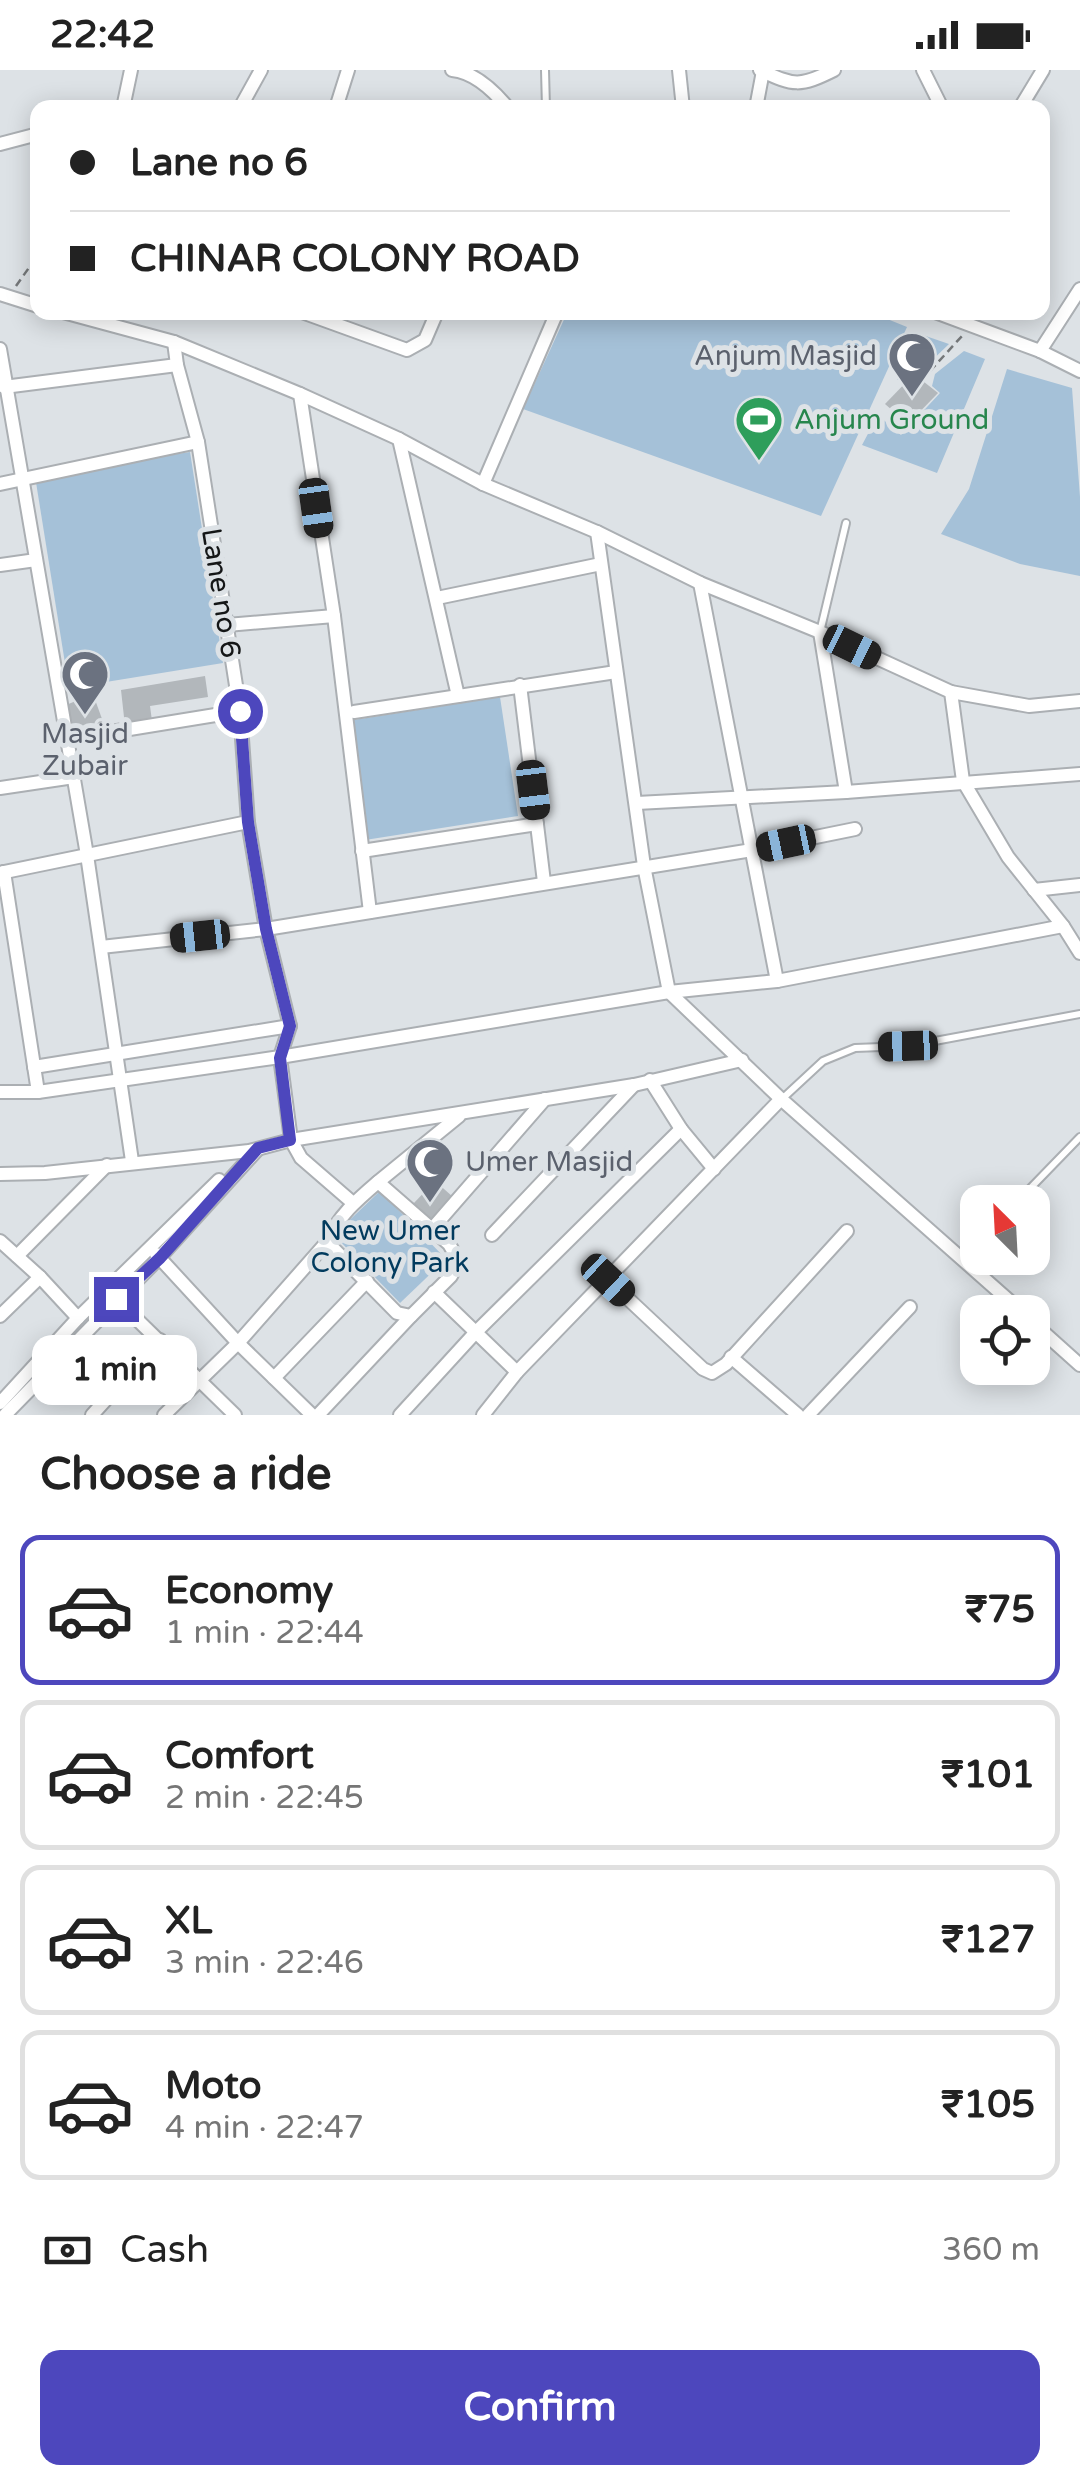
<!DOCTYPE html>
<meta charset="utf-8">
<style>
body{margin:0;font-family:"Varela Round",sans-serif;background:#f6f6f6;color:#222;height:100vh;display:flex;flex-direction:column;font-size:38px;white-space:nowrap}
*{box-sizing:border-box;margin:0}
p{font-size:32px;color:#767676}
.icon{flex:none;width:55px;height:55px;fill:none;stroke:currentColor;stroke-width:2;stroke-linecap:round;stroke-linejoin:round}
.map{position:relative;height:1345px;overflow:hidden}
.side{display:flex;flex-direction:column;background:#fff;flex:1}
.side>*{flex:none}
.guide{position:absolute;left:30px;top:30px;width:1020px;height:220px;border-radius:20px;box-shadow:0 5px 25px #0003;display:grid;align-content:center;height:220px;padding:0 40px;background:#fff}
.needle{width:65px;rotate:336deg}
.fabs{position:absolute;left:960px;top:1115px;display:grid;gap:20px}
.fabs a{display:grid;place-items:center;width:90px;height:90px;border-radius:20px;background:#fff;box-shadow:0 5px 25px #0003;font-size:50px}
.end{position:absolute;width:45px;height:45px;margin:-22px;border:12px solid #4d47bd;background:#fff;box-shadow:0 0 0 5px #fff}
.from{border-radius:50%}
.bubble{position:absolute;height:70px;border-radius:20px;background:#fff;box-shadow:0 5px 25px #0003;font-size:32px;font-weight:800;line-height:70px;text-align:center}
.car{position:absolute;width:30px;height:60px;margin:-30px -15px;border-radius:12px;box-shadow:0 0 8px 2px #0007;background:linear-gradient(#222 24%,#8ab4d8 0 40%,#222 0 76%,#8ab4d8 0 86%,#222 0)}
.guide b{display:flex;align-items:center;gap:35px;height:95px;font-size:38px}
.guide b+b{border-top:2px solid #e0e0e0}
.guide i{width:25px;height:25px;background:#222}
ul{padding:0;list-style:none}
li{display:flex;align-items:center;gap:30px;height:150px;margin:0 20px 15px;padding:0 20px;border:5px solid #e0e0e0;border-radius:20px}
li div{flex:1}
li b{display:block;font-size:38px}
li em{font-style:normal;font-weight:800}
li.on{border-color:#4d47bd}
li>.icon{width:90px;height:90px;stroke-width:1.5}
h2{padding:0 40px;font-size:45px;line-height:120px}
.pay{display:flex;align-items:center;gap:25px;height:110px;padding:0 40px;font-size:38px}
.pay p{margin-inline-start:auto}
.primary-button{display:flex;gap:20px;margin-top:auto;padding:20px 40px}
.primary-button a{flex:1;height:115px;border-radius:20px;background:#4d47bd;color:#fff;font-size:40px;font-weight:800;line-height:115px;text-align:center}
.status{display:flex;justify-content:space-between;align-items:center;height:70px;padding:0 50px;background:#fff;direction:ltr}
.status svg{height:28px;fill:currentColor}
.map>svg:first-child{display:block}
.green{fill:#a5c1d8}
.building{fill:#b2b7bb}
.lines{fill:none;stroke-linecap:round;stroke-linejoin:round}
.lane-casing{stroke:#abafb3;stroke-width:10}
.street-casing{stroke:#abafb3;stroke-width:16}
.path{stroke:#75787a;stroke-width:2.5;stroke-dasharray:8 5;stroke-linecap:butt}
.lane{stroke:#fff;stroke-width:6}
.street{stroke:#fff;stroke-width:12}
.route{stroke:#4d47bd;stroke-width:12}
.labels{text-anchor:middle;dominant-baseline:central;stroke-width:10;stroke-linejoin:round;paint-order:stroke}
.worship-label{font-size:28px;fill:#5b616d;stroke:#dde2e6;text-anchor:end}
.leisure-label{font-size:28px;fill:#27864d;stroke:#dde2e6;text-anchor:start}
.street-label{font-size:28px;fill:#141617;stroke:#dde2e6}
.park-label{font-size:28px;fill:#023b5e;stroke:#dde2e6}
</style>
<div class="status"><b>22:42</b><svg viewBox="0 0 49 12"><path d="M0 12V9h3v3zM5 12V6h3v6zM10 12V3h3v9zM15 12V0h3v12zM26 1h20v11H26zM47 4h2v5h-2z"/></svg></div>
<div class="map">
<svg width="1080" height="1345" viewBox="0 0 1080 1345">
<rect width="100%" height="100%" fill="#dde2e6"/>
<g class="green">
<polygon points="870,242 907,257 821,446 523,339 567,243"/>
<polygon points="917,263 949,274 924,298 897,310"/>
<polygon points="964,281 985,289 937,403 862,375 878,345 901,365 940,323 932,316 935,304"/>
<polygon points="1007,299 1072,318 1080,427 1080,506 1020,494 941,464 969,419"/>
<polygon points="190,382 223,593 69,618 35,406"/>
<polygon points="500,627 518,746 365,770 347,651"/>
<polygon points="380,1121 446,1189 400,1233 334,1165"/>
</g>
<g class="building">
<polygon points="914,304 938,323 908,354 885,334"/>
<polygon points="205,606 208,627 150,636 152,651 125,656 121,620"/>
<polygon points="93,624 106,660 72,665 66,635"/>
<polygon points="435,1111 453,1127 431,1151 413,1134"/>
</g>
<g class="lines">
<g class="lane-casing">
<g id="lane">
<polyline points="545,0 546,38"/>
<polyline points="820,562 846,453"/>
<polyline points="782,1029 823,991 855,978 908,976 1080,944"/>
<polyline points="1017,1132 1080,1067"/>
<polyline points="963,1188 978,1173"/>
</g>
</g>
<g class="street-casing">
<g id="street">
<path d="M452 0C474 2 494 21 508 38"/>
<polyline points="679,0 683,38"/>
<path d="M760 0C794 16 800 17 834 0"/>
<polyline points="923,0 942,38"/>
<polyline points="123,38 131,0"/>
<polyline points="240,38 261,0"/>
<polyline points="336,38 348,0"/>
<polyline points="756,38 763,1"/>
<polyline points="1020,38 1043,0"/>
<polyline points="0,74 38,64"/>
<polyline points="0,224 38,236"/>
<polyline points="63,242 174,272 300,324 399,369 483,414 597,462 700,513 820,562 951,622 963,711 1008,787 1063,856 1080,883"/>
<polyline points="302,242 407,280 425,270 437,242"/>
<polyline points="935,242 1040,281 1080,219"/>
<polyline points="174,272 177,295 198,372 240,641 248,752 266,859 290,956 280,987 291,1070 301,1088 353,1133"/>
<polyline points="0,279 87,785 132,1091"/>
<polyline points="1040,281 1080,301"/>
<polyline points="4,317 177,295"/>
<polyline points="300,324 334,546 370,842"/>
<polyline points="399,369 458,626"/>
<polyline points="0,414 198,372"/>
<polyline points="483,414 557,242"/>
<polyline points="597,462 644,796 669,922 781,1029 1022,1242"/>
<polyline points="0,495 36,490"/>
<polyline points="700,513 777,911"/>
<polyline points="437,528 601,494"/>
<polyline points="227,555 334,546"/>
<polyline points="820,562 846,722"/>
<polyline points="520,615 544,812"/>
<polyline points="951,622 1029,636 1080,631"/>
<polyline points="354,642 616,602"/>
<polyline points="68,669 240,641"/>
<polyline points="0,718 74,707"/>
<polyline points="637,733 846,722 1080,704"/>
<polyline points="362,781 537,754"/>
<polyline points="4,802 38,1022"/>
<polyline points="0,803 248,752"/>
<polyline points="1034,820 1080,815"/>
<polyline points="101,877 266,859 752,780 855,759"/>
<polyline points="34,997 290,956"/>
<polyline points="650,1010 681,1059 714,1099"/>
<polyline points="0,1022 38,1022 280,987 669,922 777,911 1063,856"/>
<polyline points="0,1104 45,1103 249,1081 291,1070 634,1015 742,990"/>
<path d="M378 1112 449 1174 459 1191 451 1206 411 1246 397 1243 327 1172C338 1146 357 1130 378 1112Z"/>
<polyline points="378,1112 459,1046"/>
<polyline points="432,1159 545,1029"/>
<polyline points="492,1165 634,1015"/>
<polyline points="0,1171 40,1207 78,1248"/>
<polyline points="156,1184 238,1273 312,1345"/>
<polyline points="17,1186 107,1095"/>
<polyline points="608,1210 703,1299 712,1303 726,1294 847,1161"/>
<polyline points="434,1222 517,1302"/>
<polyline points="116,1229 235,1345"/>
<polyline points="0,1246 40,1207"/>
<polyline points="1032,1252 1080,1295"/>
<polyline points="731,1287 798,1345"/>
<polyline points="274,1308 367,1211"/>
<polyline points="0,1333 78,1248 219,1110"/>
<polyline points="5,1345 159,1188 257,1080"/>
<polyline points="92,1345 160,1270"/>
<polyline points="164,1345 238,1273 327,1172"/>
<polyline points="318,1345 411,1246"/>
<polyline points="400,1345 475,1263 681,1059"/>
<polyline points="483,1345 517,1302 781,1029"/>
<polyline points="808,1345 910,1237"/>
</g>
</g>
<g class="path">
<polyline points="16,216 38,185"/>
<polyline points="930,301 962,266"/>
</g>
<use href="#lane" class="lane"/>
<use href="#street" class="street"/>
</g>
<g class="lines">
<polyline class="route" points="116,1229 160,1188 258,1078 290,1070 280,988 290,956 266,859 248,752 240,641"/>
</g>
<defs>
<g id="mosque-pin" transform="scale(2.5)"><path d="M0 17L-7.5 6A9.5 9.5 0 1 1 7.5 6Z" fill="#6b7280" stroke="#dde2e6"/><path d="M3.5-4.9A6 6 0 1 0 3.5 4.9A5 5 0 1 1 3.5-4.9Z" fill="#fff"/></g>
<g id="stadium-pin" transform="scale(2.5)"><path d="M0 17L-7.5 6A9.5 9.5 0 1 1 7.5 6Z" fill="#2e9e5b" stroke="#dde2e6"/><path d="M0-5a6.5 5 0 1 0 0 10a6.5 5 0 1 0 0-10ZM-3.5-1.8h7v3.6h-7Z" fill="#fff"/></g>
</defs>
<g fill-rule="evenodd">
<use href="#mosque-pin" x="912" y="286"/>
<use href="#stadium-pin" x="759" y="350"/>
<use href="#mosque-pin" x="85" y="604"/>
<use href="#mosque-pin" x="430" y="1092"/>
</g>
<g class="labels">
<g class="worship-label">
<text x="877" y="286">Anjum Masjid</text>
<text x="85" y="664" text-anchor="middle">Masjid<tspan x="85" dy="32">Zubair</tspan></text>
<text x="465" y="1092" text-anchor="start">Umer Masjid</text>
</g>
<g class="leisure-label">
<text x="794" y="350">Anjum Ground</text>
</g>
<g class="street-label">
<text transform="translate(221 523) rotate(81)">Lane no 6</text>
</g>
<g class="park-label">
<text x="390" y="1161">New Umer<tspan x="390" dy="32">Colony Park</tspan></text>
</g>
</g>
</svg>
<div class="fabs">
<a><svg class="needle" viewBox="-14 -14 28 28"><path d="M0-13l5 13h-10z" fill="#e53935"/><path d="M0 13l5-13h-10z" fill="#767676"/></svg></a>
<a><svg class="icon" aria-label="locate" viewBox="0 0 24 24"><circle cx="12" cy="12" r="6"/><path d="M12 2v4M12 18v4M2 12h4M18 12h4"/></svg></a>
</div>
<i class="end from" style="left:240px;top:641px"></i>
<i class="end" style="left:116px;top:1229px"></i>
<div class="bubble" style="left:32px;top:1265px;width:165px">1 min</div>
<i class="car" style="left:316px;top:438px;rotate:172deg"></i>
<i class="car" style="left:852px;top:577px;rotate:116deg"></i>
<i class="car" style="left:533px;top:720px;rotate:173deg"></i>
<i class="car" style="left:786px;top:773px;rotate:258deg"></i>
<i class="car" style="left:200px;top:866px;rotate:264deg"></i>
<i class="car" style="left:908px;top:976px;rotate:268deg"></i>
<i class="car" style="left:608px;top:1210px;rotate:133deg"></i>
<div class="guide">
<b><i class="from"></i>Lane no 6</b>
<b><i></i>CHINAR COLONY ROAD</b>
</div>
</div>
<section class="side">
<h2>Choose a ride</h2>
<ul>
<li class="on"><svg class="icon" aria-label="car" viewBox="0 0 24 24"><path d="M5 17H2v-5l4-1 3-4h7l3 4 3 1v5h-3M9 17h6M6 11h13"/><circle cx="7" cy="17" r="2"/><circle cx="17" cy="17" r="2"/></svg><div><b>Economy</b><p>1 min · 22:44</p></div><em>₹75</em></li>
<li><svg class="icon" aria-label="car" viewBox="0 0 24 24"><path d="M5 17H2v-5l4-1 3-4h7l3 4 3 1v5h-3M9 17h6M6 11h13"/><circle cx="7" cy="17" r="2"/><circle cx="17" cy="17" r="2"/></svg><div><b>Comfort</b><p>2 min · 22:45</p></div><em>₹101</em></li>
<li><svg class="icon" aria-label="car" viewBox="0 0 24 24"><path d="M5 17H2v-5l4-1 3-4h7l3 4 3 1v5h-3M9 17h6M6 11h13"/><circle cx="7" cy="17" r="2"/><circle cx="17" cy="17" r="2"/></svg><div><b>XL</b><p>3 min · 22:46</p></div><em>₹127</em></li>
<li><svg class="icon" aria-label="car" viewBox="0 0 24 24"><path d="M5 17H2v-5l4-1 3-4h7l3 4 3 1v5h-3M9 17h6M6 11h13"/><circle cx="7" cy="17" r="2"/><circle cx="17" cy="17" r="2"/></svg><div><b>Moto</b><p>4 min · 22:47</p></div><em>₹105</em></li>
</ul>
<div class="pay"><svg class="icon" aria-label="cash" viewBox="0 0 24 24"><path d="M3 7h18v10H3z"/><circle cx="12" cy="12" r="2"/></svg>Cash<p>360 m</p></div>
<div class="primary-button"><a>Confirm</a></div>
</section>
